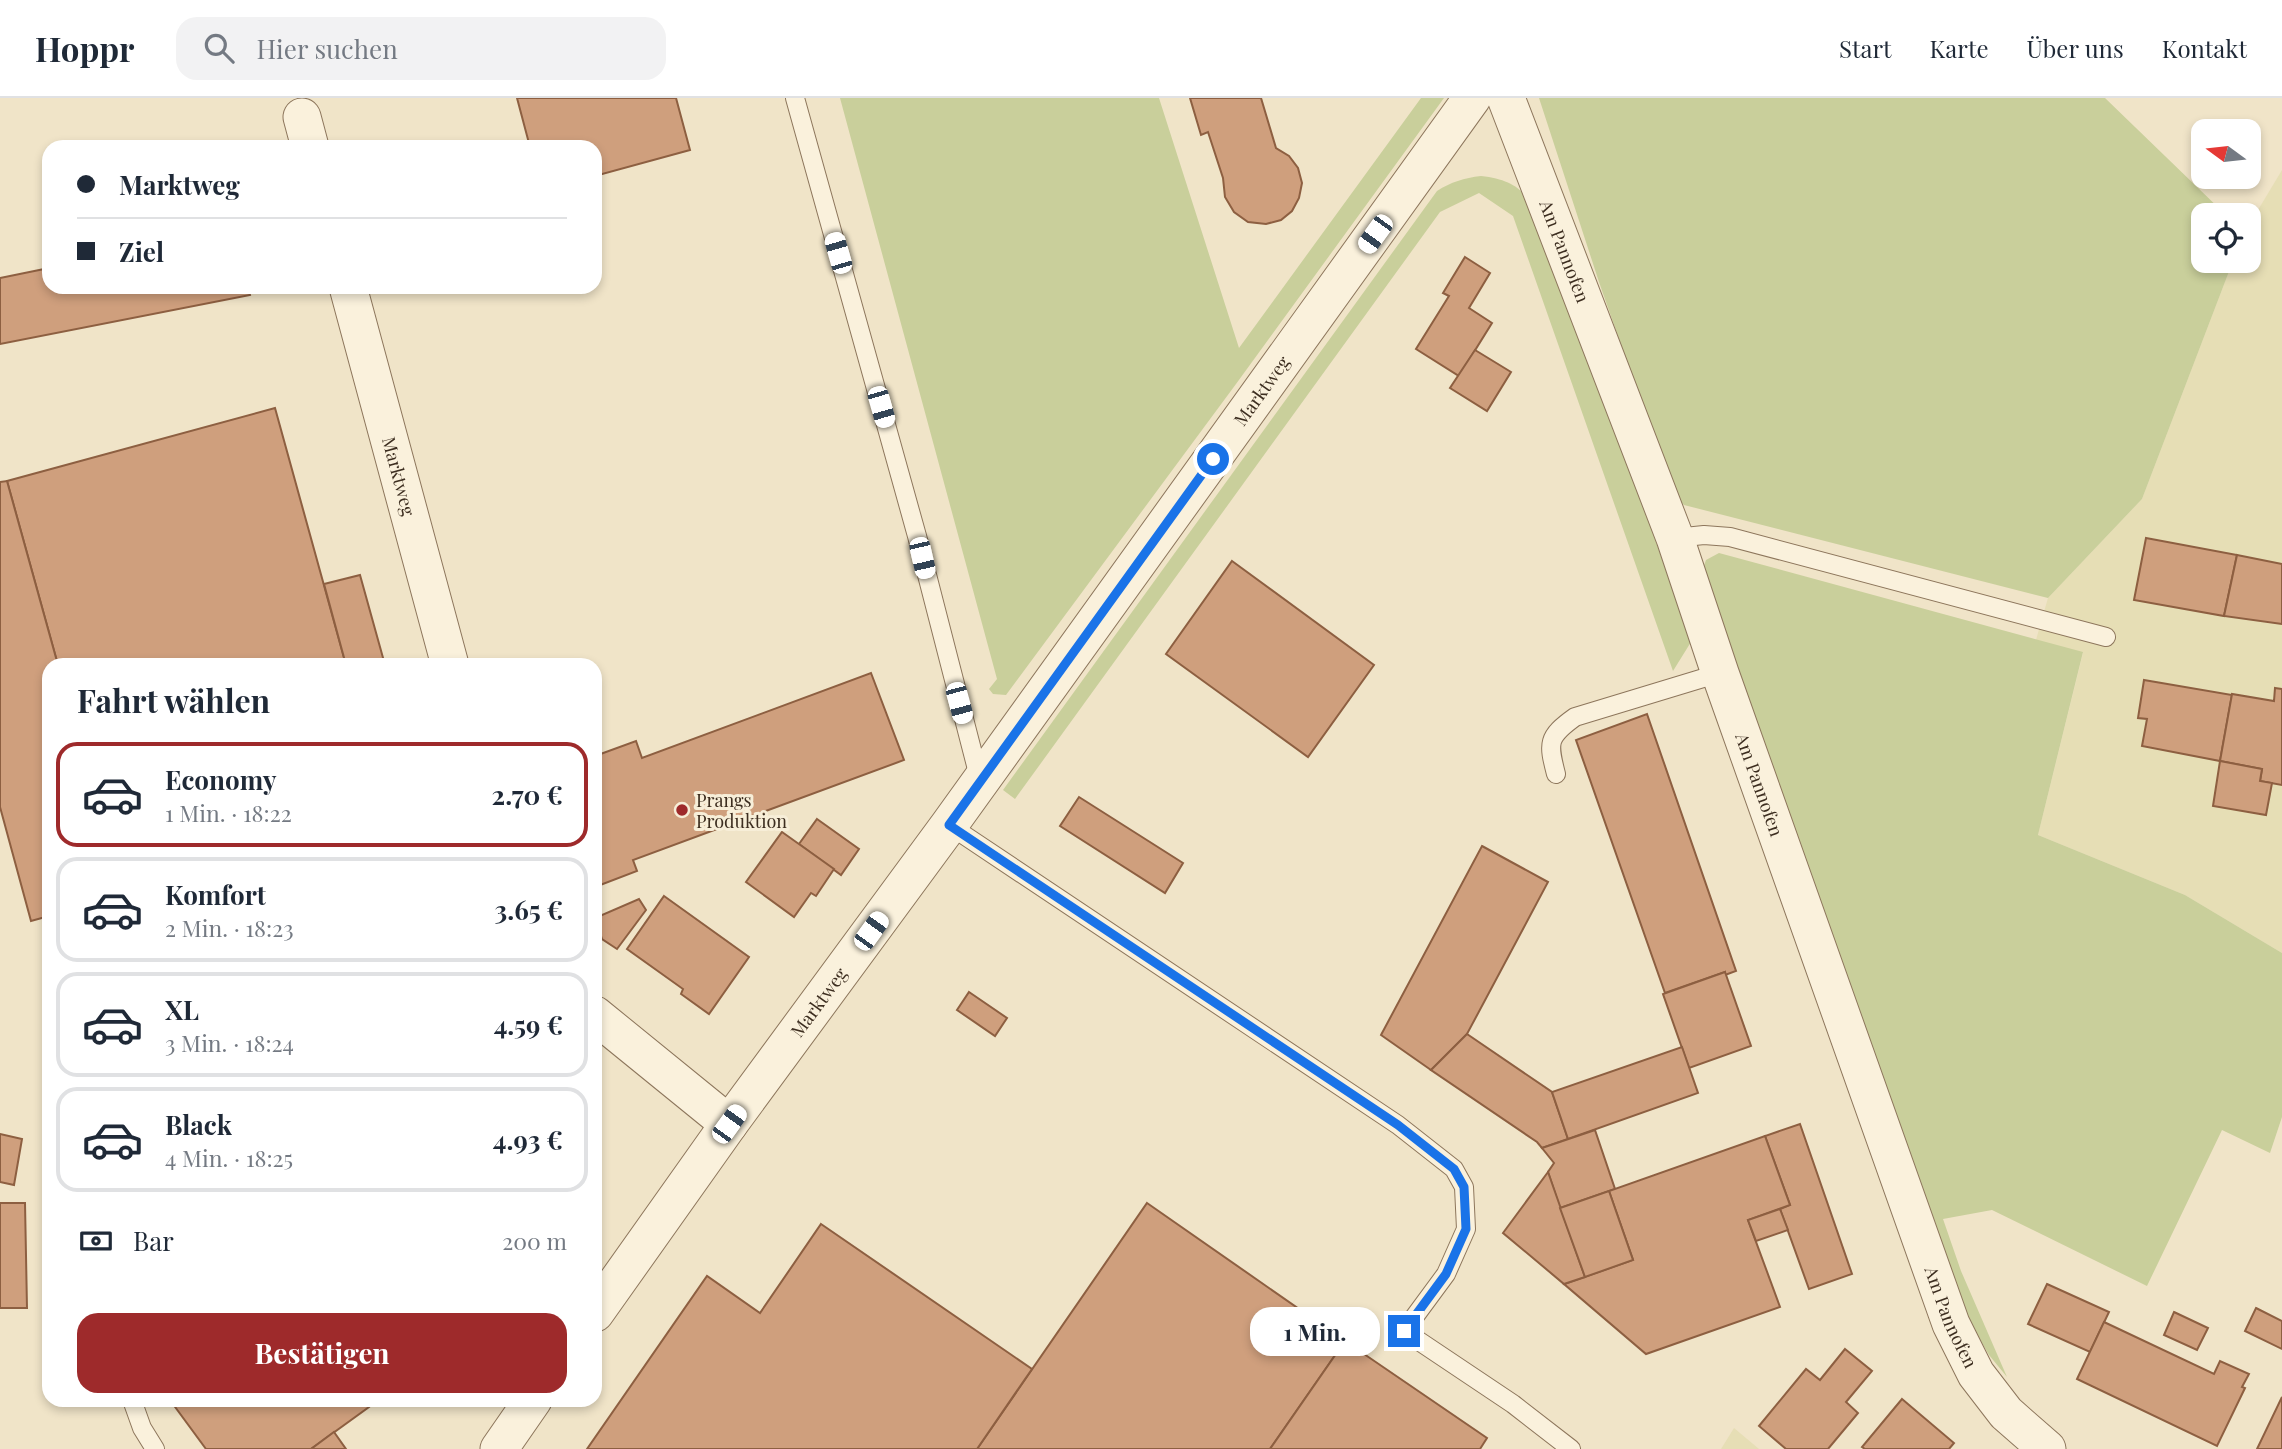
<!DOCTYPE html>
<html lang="de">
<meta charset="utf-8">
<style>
body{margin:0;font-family:"Playfair Display",serif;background:#f2f2f3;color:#1f2937;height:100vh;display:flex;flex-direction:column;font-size:26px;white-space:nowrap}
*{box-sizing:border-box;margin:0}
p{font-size:23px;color:#747a83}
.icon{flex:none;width:38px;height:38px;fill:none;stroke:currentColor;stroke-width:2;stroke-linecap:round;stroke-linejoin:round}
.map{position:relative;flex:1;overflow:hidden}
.drawer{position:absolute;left:42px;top:560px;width:560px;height:749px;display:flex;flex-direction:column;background:#fff;border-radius:21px;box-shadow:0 4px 10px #0003}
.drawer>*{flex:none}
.top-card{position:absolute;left:42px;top:42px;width:560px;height:154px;border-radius:21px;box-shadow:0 4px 10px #0003;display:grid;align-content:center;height:154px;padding:0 35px;background:#fff}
.needle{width:46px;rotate:285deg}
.buttons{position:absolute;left:2191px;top:21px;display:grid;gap:14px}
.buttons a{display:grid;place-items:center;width:70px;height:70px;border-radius:14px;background:#fff;box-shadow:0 4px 10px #0003;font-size:35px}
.end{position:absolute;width:32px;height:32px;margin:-16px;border:9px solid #1a73e8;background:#fff;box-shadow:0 0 0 4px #fff}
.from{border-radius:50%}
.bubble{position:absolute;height:49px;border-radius:21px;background:#fff;box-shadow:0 4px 10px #0003;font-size:23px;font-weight:700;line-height:49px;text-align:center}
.car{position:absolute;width:21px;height:42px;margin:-21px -10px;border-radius:9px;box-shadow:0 0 5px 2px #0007;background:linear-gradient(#fff 24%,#345 0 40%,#fff 0 76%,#345 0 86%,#fff 0)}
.top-card b{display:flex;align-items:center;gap:24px;height:66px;font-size:26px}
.top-card b+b{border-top:2px solid #e0e1e3}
.top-card i{width:18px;height:18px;background:#1f2937}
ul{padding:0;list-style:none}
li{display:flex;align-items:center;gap:21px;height:105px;margin:0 14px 10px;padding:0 21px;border:4px solid #e0e1e3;border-radius:21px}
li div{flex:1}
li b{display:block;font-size:26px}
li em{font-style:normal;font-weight:700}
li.on{border-color:#9e2a2b}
li>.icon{width:63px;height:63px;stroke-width:1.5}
h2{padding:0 35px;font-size:32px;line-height:84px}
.pay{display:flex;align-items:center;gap:18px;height:77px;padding:0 35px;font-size:26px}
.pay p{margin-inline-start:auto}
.action{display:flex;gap:14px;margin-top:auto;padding:14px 35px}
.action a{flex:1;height:80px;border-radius:21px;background:#9e2a2b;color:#fff;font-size:28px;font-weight:700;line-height:80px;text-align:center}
header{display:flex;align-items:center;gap:42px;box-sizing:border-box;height:98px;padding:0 35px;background:#fff;border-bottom:2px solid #e0e1e3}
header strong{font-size:33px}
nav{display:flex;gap:38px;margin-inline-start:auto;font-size:24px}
.search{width:490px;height:63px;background:#f2f2f3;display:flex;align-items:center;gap:18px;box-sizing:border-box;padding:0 24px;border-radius:21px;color:#747a83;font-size:26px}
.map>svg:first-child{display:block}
.farmland{fill:#e6deb5}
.green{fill:#c9cf9b}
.building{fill:#cf9f7d;stroke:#8d5f41;stroke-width:2}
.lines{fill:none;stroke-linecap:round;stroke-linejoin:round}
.service-casing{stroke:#8d765c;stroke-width:20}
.minor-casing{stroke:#8d765c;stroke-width:39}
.service{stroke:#faf1dc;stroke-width:18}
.minor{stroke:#faf1dc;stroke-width:37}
.route{stroke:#1a73e8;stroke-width:9}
.poi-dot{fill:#9e2a2b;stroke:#f7eed8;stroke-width:2.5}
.labels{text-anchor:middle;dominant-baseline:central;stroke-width:6;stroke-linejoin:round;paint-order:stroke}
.street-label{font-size:18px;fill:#3d2e20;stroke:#f7eed8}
.poi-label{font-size:18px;fill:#3d2e20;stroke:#f7eed8;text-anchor:start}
</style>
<header>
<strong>Hoppr</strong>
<div class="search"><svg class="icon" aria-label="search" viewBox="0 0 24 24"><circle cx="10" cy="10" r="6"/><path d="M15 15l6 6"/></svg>Hier suchen</div>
<nav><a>Start</a><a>Karte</a><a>Über uns</a><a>Kontakt</a></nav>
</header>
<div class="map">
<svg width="2282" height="1351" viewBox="0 0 2282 1351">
<rect width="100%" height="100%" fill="#f0e4c8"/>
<g class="farmland">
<polygon points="2282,72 2282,855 2185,797 2038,737 2083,555 2036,542 2048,500 2142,401 2233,163 2249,163 2249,127"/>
<polygon points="1734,1330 1759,1351 1721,1351"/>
</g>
<g class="green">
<polygon points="840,0 1159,0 1239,250 1421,0 1444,0 1236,286 1006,597 993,596 989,591 997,581"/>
<polygon points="1539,0 2105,0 2226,117 2203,117 2203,163 2233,163 2142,401 2048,500 1684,407 1674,398 1599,184"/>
<path d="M1481 78C1516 82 1526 94 1544 123L1691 544 1673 573 1513 118 1479 95 1440 114 1015 701 1003 692 1437 93C1451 84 1464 80 1481 78Z"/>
<polygon points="1719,455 2083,554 2038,737 2185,797 2282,855 2282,1019 2270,1055 2222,1032 2147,1188 1992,1112 1943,1121 1961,1173 2007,1279 1989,1257 1962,1211 1702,473 1706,462"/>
</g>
<g class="building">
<polygon points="517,0 676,0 690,52 595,78 595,49 530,49"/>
<polygon points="1190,0 1261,0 1276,50 1289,58 1298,70 1302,85 1299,100 1292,113 1281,122 1266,126 1248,124 1234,114 1225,99 1223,80 1208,34 1201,37"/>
<polygon points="1465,159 1490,175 1469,210 1492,225 1459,278 1416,251 1449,198 1443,195"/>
<polygon points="49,170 49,189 248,189 250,197 0,246 0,180"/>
<polygon points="1475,252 1511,274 1487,313 1450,290"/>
<polygon points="275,310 346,567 58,567 7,383"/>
<polygon points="7,383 58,567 49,567 49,818 31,823 0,709 0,384"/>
<polygon points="2146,440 2237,457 2224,518 2134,502"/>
<polygon points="2237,457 2282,466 2282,526 2224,518"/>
<polygon points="1232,463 1374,567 1308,659 1166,556"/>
<polygon points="360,477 385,567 346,567 324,486"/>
<polygon points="871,575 904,662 633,762 637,773 595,789 595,658 636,643 642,660"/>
<polygon points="2144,582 2232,597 2220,663 2142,648 2147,621 2138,620"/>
<polygon points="2275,590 2282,591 2282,687 2260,683 2262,671 2220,663 2232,596 2274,603"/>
<polygon points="1647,616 1736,873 1725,877 1725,874 1665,895 1576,642"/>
<polygon points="2220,663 2262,671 2260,683 2272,685 2266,717 2213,708"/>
<polygon points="1079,699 1183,765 1165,795 1060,728"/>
<polygon points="817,721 859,751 841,777 799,746"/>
<polygon points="782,734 834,771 816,798 811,795 794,819 746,784"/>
<polygon points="1482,748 1548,784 1467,936 1431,972 1381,937"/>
<polygon points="664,798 749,859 709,916 681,896 683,891 627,851"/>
<polygon points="639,801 646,812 617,851 602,841 595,820"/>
<polygon points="1725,874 1751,948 1689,970 1663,896"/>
<polygon points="969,894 1007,920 995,938 957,912"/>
<polygon points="1467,936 1552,994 1568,1041 1542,1050 1537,1044 1431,972"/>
<polygon points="1682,949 1698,995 1568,1041 1552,994"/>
<polygon points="1800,1026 1852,1176 1809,1191 1780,1111 1790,1107 1765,1038"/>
<polygon points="1595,1032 1615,1091 1560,1110 1548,1074 1554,1065 1542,1050"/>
<polygon points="0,1036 22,1041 14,1087 0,1084"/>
<polygon points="1765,1038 1790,1107 1748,1122 1780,1209 1646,1256 1564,1186 1633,1162 1609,1093"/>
<polygon points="1548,1074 1585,1179 1564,1186 1503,1135"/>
<polygon points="1609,1093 1633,1162 1585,1179 1560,1110"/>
<polygon points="0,1105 25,1105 27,1210 0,1210"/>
<polygon points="1147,1105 1345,1243 1270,1351 977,1351"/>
<polygon points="1780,1111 1788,1132 1756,1143 1748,1122"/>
<polygon points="821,1126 1032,1271 977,1351 587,1351 707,1178 760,1215"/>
<polygon points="2047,1186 2109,1214 2090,1254 2028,1226"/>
<polygon points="2256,1210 2282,1223 2282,1251 2245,1233"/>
<polygon points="2174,1214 2208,1230 2197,1252 2164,1237"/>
<polygon points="2104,1224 2214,1276 2220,1263 2249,1276 2242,1289 2245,1290 2217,1348 2077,1281"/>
<polygon points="1345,1243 1487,1340 1480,1351 1270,1351"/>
<polygon points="1845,1251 1872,1273 1846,1304 1858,1315 1828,1351 1786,1351 1759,1328 1806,1271 1820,1282"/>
<polygon points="2282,1299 2282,1351 2257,1351"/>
<polygon points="1902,1301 1954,1345 1949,1351 1865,1351 1862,1349"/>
<polygon points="170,1302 364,1302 369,1309 311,1351 206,1351"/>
<polygon points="334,1334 346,1351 311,1351"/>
</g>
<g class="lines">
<g class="service-casing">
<g id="service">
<polyline points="795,0 917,438 980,683"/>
<polyline points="1675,440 1704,437 1730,439 2106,539"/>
<path d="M1556 676C1548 645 1547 639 1575 619L1720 575"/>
<polyline points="949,727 1398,1027 1454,1071 1464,1089 1466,1131 1446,1176 1404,1233 1513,1306 1571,1351"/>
<polyline points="132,1302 142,1330 155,1351"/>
</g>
</g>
<g class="minor-casing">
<g id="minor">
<path id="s1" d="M1506 0 1675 440 1720 575 1951 1226 1976 1276 2006 1315 2047 1351"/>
<polyline points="302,19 310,49"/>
<path id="s2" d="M348 189 450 567"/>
<polyline points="595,917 729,1026"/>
<path id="s3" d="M595 1215 729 1026 949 727 1472 0"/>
<polyline points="499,1351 533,1302"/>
</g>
</g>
<use href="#service" class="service"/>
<use href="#minor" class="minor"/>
</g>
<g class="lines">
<polyline class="route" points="1213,361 949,727 1398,1027 1454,1071 1464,1089 1466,1131 1446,1176 1404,1233"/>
</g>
<circle class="poi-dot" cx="682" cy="712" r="7"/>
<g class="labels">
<g class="street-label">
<text stroke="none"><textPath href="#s1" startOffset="164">Am Pannofen</textPath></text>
<text stroke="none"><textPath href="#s3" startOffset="1138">Marktweg</textPath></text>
<text stroke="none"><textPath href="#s2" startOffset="196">Marktweg</textPath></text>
<text stroke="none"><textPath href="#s1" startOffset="732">Am Pannofen</textPath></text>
<text stroke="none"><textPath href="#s3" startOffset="383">Marktweg</textPath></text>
<text stroke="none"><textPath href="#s1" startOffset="1298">Am Pannofen</textPath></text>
</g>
<g class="poi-label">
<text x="696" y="702">Prangs<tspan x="696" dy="21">Produktion</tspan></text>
</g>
</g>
</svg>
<div class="buttons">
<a><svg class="needle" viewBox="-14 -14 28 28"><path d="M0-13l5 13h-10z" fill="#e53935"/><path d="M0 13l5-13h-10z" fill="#747a83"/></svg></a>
<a><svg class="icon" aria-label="locate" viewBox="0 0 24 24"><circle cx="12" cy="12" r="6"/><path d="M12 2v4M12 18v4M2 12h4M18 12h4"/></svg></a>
</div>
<i class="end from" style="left:1213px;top:361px"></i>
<i class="end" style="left:1404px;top:1233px"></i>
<div class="bubble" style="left:1250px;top:1209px;width:130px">1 Min.</div>
<i class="car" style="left:1375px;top:136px;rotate:216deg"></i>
<i class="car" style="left:838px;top:155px;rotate:344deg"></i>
<i class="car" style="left:881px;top:309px;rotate:164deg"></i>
<i class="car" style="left:922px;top:460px;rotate:167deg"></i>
<i class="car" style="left:959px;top:605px;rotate:165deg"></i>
<i class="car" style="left:871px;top:833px;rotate:36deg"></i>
<i class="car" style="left:729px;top:1026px;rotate:36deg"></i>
<div class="top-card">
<b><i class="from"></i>Marktweg</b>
<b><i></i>Ziel</b>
</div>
<section class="drawer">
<h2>Fahrt wählen</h2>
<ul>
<li class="on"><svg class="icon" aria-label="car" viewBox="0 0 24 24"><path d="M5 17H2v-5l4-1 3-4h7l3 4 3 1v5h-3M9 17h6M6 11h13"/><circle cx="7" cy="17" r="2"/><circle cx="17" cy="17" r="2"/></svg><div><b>Economy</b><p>1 Min. · 18:22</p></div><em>2.70 €</em></li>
<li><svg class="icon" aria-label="car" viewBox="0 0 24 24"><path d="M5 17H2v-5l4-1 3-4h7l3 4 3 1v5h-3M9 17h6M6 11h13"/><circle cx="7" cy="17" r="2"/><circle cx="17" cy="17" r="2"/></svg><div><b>Komfort</b><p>2 Min. · 18:23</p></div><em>3.65 €</em></li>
<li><svg class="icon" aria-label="car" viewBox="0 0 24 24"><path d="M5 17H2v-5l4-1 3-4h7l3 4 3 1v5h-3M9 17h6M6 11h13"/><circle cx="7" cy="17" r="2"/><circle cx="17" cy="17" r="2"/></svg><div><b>XL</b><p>3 Min. · 18:24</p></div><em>4.59 €</em></li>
<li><svg class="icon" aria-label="car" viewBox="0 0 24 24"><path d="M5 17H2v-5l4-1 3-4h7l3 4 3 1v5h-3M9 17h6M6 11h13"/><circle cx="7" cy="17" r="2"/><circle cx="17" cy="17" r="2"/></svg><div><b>Black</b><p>4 Min. · 18:25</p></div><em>4.93 €</em></li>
</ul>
<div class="pay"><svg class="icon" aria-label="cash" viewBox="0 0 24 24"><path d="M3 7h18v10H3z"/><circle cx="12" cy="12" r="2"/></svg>Bar<p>200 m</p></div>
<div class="action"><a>Bestätigen</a></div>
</section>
</div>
